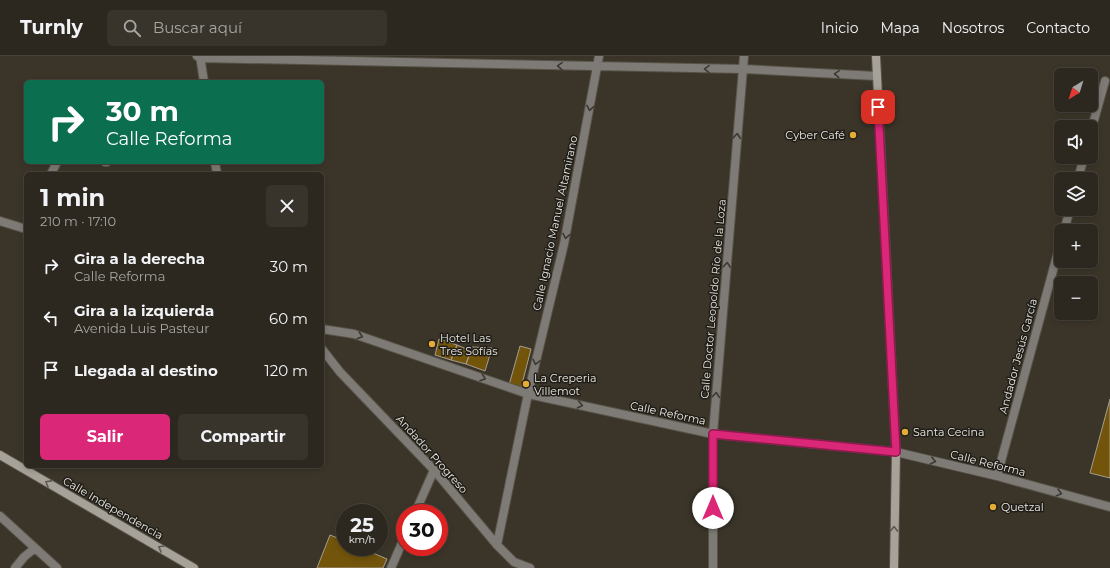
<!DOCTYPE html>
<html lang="es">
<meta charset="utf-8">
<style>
:root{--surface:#2c281f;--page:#38342c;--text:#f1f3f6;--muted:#a6a6a4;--line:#48443d;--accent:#db2777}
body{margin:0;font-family:Montserrat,sans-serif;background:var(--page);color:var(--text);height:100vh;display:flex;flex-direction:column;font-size:15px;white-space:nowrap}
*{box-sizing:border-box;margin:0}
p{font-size:13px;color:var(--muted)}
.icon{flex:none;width:22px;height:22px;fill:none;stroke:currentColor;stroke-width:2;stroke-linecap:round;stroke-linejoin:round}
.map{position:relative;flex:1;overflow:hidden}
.sheet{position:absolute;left:24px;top:116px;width:300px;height:296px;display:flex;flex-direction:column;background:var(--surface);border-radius:6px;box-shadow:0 2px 6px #0003,0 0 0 1px var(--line)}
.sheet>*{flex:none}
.top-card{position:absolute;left:24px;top:24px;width:300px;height:84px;border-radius:6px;box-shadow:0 2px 6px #0003,0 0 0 1px var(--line);background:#0b6e4f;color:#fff;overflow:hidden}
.needle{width:26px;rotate:218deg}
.tools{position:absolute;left:1054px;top:12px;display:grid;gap:8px}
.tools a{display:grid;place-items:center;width:44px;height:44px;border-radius:6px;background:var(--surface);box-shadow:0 2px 6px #0003,0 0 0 1px var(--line);font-size:20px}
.speed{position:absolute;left:336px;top:448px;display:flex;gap:8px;font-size:20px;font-weight:700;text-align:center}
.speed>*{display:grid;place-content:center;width:52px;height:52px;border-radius:50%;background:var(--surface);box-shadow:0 2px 6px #0003,0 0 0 1px var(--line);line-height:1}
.speed small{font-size:10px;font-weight:400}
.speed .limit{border:6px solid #d22;background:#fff;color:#111}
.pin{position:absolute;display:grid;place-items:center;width:34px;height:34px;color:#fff;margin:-17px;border-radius:8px;box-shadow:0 2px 6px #0006}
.me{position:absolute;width:44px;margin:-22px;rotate:0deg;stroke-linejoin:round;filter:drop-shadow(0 0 3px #0008)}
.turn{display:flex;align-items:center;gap:14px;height:84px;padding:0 16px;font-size:18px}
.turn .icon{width:52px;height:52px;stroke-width:2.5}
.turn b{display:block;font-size:28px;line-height:34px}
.round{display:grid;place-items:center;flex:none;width:42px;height:42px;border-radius:6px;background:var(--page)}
.overview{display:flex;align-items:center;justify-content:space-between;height:68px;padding:0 16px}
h1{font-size:24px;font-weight:700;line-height:30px}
.cta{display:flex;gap:8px;margin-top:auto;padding:8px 16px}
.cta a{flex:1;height:46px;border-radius:6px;background:var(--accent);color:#fff;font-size:16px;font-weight:700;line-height:46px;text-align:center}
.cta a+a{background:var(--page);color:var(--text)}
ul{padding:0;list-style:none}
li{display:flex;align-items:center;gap:12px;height:52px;padding:0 16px}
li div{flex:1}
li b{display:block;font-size:15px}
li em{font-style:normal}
header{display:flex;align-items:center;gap:24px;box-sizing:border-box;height:56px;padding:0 20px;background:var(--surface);border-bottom:1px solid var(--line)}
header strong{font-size:19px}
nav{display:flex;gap:22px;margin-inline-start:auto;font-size:14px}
.search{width:280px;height:36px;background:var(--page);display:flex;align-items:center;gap:10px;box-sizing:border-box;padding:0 14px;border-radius:6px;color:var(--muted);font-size:15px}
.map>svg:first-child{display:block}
.building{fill:#72540b;stroke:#a59e91}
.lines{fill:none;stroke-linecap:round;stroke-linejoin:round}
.lane-casing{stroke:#575247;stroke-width:10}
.street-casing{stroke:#575247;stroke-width:10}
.secondary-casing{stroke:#575247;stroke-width:10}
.lane{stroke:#7e7b76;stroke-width:8}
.street{stroke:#7e7b76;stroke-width:8}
.secondary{stroke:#a7a299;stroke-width:8}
.oneway{stroke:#3c3934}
.oneway2{stroke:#5c5952}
.route-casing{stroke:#8e194d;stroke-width:10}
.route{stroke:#db2777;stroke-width:7}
.poi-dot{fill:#e4ad35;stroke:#1f1d18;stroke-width:1.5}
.labels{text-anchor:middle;stroke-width:3;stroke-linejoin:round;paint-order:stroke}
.poi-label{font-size:11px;fill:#ede9e2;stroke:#1f1d18;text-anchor:start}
.street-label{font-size:11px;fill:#ede9e2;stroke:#1f1d18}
</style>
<header>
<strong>Turnly</strong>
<div class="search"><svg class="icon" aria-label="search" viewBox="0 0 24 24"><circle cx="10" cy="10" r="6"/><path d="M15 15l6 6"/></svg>Buscar aquí</div>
<nav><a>Inicio</a><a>Mapa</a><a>Nosotros</a><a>Contacto</a></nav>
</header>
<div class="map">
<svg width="1110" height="512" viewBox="0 0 1110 512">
<rect width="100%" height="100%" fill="#3b3529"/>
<path class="building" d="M439,283L457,289L451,304L435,299Z
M457,289L471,295L466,308L451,304Z
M520,290L531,293L521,332L509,329Z
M472,291L492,292L485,315L466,308Z
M1110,343V422L1090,417Z
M330,479L345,485V491H359L387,503L383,512H317Z"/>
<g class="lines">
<defs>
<path id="lane" d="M105,106H107
M51,118L57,106"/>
<path id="street" d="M197,0L200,2L743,13L876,20
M200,0L204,26
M1091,75L1105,25
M215,106L217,118
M1078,123L1084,101
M0,165L26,173
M1064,175L1070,153
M322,273L354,278L528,338L713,378L896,396L997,420L1110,451
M322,293L340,316L434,414L497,489L514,506L530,512
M997,420L1061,185
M415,457L434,414
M0,460L57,512
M497,489L528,338L564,188L599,0
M15,512L24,501L35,492
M391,512L405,480
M713,512V378L744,0"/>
<path id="secondary" d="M876,0L896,396L894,512
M0,399L194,512"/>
</defs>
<use href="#lane" class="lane-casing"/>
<use href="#street" class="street-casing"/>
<use href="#secondary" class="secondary-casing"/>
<use href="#lane" class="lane"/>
<use href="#street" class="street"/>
<use href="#secondary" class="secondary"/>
</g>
<defs><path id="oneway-chevron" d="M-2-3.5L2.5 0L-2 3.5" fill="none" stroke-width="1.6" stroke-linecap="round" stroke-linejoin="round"/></defs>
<g class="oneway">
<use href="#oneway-chevron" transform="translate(560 10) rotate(-179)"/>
<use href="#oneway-chevron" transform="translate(707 13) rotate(-179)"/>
<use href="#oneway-chevron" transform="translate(837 18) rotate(-177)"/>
<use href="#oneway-chevron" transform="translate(590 52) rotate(101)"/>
<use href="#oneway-chevron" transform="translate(737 80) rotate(-85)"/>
<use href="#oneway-chevron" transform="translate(566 180) rotate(101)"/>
<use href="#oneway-chevron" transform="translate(727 209) rotate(-85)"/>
<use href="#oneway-chevron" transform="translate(360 280) rotate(18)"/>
<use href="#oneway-chevron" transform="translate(536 306) rotate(103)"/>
<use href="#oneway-chevron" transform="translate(483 322) rotate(19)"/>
<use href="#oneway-chevron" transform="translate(716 339) rotate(-85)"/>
<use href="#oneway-chevron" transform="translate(580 349) rotate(12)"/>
<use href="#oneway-chevron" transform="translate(933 405) rotate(13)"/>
<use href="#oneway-chevron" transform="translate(1059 437) rotate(15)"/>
</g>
<g class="oneway2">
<use href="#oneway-chevron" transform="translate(48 427) rotate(-151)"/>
<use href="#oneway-chevron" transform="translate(894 473) rotate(-89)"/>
<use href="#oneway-chevron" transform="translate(161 492) rotate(-150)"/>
</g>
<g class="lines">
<defs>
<path id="route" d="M713,452V378L896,396L878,51"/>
</defs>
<use href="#route" class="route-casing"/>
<use href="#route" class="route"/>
</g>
<g class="poi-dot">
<circle cx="853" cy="79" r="4"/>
<circle cx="432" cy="288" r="4"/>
<circle cx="526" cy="328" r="4"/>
<circle cx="905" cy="376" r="4"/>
<circle cx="993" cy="451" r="4"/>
</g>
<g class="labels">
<g class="poi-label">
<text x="845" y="83" text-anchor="end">Cyber Café</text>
<text x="440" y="286">Hotel Las<tspan x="440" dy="13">Tres Sofías</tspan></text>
<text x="534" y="326">La Creperia<tspan x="534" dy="13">Villemot</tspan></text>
<text x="913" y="380">Santa Cecina</text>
<text x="1001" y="455">Quetzal</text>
</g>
<g class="street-label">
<text transform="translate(555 167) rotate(-78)" y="4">Calle Ignacio Manuel Altamirano</text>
<text transform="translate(713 243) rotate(-85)" y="4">Calle Doctor Leopoldo Río de la Loza</text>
<text transform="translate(1018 300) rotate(-75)" y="4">Andador Jesús García</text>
<text transform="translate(668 357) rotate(12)" y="4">Calle Reforma</text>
<text transform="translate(432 398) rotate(48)" y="4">Andador Progreso</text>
<text transform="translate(988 407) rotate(14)" y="4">Calle Reforma</text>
<text transform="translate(113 452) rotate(30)" y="4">Calle Independencia</text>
</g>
</g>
</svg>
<div class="tools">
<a><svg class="needle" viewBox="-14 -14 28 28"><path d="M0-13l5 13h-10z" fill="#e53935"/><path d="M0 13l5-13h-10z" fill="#a6a6a4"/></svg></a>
<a><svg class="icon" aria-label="sound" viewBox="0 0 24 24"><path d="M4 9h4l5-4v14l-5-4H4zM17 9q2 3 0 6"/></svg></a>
<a><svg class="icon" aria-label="layers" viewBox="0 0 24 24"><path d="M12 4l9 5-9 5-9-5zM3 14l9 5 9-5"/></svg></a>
<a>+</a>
<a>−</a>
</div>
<div class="speed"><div>25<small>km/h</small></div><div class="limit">30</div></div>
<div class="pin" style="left:878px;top:51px;background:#d93025"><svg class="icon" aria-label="arrive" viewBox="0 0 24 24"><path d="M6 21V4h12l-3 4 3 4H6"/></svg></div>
<svg class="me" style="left:713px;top:452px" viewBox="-20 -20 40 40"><circle r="19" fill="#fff"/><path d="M0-13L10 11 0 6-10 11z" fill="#db2777"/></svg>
<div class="top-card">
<div class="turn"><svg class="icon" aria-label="right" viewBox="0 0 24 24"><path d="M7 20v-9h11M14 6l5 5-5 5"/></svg><div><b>30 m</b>Calle Reforma</div></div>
</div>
<section class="sheet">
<div class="overview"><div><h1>1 min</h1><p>210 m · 17:10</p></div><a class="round"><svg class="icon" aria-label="close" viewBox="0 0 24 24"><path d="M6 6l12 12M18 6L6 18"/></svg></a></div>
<ul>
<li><svg class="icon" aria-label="right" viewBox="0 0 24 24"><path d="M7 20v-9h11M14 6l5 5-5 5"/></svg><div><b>Gira a la derecha</b><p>Calle Reforma</p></div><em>30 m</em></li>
<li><svg class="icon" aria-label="left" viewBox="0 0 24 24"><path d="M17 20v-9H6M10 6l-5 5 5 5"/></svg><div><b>Gira a la izquierda</b><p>Avenida Luis Pasteur</p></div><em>60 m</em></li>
<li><svg class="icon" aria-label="arrive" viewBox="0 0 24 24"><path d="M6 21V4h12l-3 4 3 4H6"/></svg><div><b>Llegada al destino</b></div><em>120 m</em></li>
</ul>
<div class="cta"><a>Salir</a><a>Compartir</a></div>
</section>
</div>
